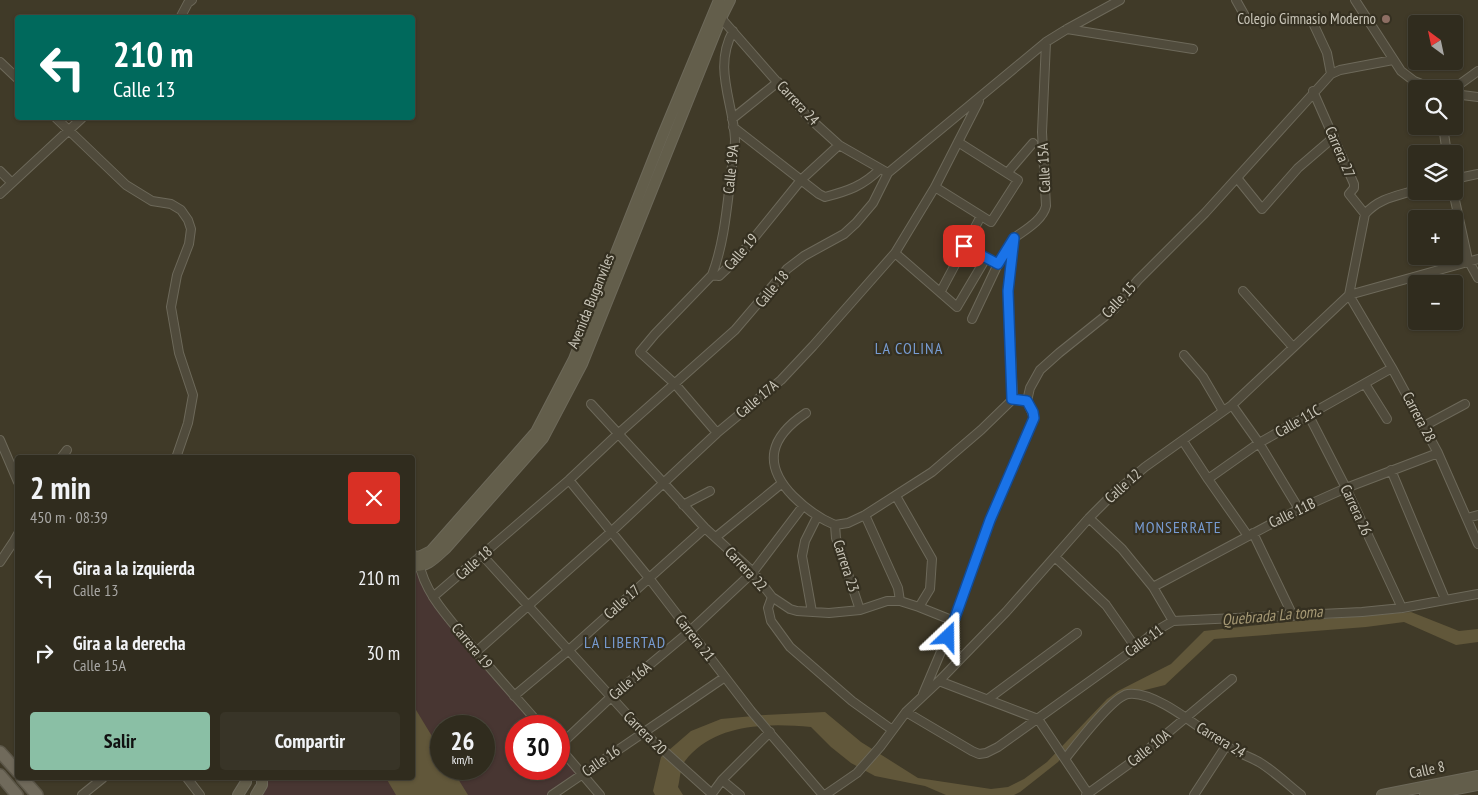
<!DOCTYPE html>
<html lang="es">
<meta charset="utf-8">
<style>
:root{--surface:#302c1e;--page:#383427;--text:#f1f3f6;--muted:#a8a7a4;--line:#4b483c;--accent:#8abfa5}
body{margin:0;font-family:"PT Sans Narrow",sans-serif;background:var(--page);color:var(--text);height:100vh;display:flex;flex-direction:column;font-size:19px;white-space:nowrap}
*{box-sizing:border-box;margin:0}
p{font-size:16px;color:var(--muted)}
.icon{flex:none;width:28px;height:28px;fill:none;stroke:currentColor;stroke-width:2;stroke-linecap:round;stroke-linejoin:round}
.map{position:relative;flex:1;overflow:hidden}
.panel{position:absolute;left:15px;top:455px;width:400px;height:325px;display:flex;flex-direction:column;background:var(--surface);border-radius:5px;box-shadow:0 1px 4px #0004,0 0 0 1px var(--line)}
.panel>*{flex:none}
.guide{position:absolute;left:15px;top:15px;width:400px;height:105px;border-radius:5px;box-shadow:0 1px 4px #0004,0 0 0 1px var(--line);background:#00695c;color:#fff;overflow:hidden}
.needle{width:32px;rotate:327deg}
.tools{position:absolute;left:1408px;top:15px;display:grid;gap:10px}
.tools a{display:grid;place-items:center;width:55px;height:55px;border-radius:5px;background:var(--surface);box-shadow:0 1px 4px #0004,0 0 0 1px var(--line);font-size:25px}
.speed{position:absolute;left:430px;top:715px;display:flex;gap:10px;font-size:25px;font-weight:700;text-align:center}
.speed>*{display:grid;place-content:center;width:65px;height:65px;border-radius:50%;background:var(--surface);box-shadow:0 1px 4px #0004,0 0 0 1px var(--line);line-height:1}
.speed small{font-size:12px;font-weight:400}
.speed .limit{border:8px solid #d22;background:#fff;color:#111}
.pin{position:absolute;display:grid;place-items:center;width:42px;height:42px;color:#fff;margin:-21px;border-radius:10px;box-shadow:0 2px 8px #0006}
.me{position:absolute;width:55px;margin:-28px;rotate:23deg;stroke-linejoin:round;filter:drop-shadow(0 0 4px #0008)}
.turn{display:flex;align-items:center;gap:18px;height:105px;padding:0 15px;font-size:22px}
.turn .icon{width:65px;height:65px;stroke-width:2.5}
.turn b{display:block;font-size:35px;line-height:42px}
.round{display:grid;place-items:center;flex:none;width:52px;height:52px;border-radius:5px;background:var(--page)}
.head{display:flex;align-items:center;justify-content:space-between;height:85px;padding:0 15px}
h1{font-size:30px;font-weight:600;line-height:38px}
.cta{display:flex;gap:10px;margin-top:auto;padding:10px 15px}
.cta a{flex:1;height:58px;border-radius:5px;background:var(--accent);color:#111;font-size:20px;font-weight:600;line-height:58px;text-align:center}
.cta a+a{background:var(--page);color:var(--text)}
ul{padding:0;list-style:none}
li{display:flex;align-items:center;gap:15px;height:75px;padding:0 15px}
li div{flex:1}
li b{display:block;font-size:19px}
li em{font-style:normal}
.map>svg:first-child{display:block}
.green{fill:#483632;fill-rule:evenodd}
.water{fill:#61573a}
.lines{fill:none;stroke-linecap:round;stroke-linejoin:round}
.minor-casing{stroke:#6d695a;stroke-width:10}
.secondary-casing{stroke:#6d695a;stroke-width:12}
.primary-casing{stroke:#5c5749;stroke-width:14}
.minor{stroke:#504b3c;stroke-width:8}
.secondary{stroke:#635e4b;stroke-width:10}
.primary{stroke:#706a5b;stroke-width:11}
.route-casing{stroke:#114b97;stroke-width:12}
.route{stroke:#1a73e8;stroke-width:9}
.education-dot{fill:#8d6e63;stroke:#353021;stroke-width:2}
.labels{text-anchor:middle;stroke-width:4.5;stroke-linejoin:round;paint-order:stroke}
.poi-label{font-size:15px;fill:#cac6b9;stroke:#353021;text-anchor:end}
.street-label{font-size:15px;fill:#cac6b9;stroke:#353021}
.neighbourhood-label{font-size:16px;letter-spacing:1px;fill:#779bd1;stroke:#353021}
.water-label{font-size:16px;font-style:italic;fill:#a69975;stroke:#353021}
</style>
<div class="map">
<svg width="1478" height="795" viewBox="0 0 1478 795">
<rect width="100%" height="100%" fill="#403a28"/>
<path class="green" d="M413,566L420,567L433,597L541,726H516V769H559V747L583,774L552,795H256L262,778H412ZM441,726H484V769H441Z"/>
<path class="water" d="M1411,612L1459,631L1478,629V642L1456,645L1404,622L1366,627L1214,639L1165,685L1121,696L1069,748L1058,762L1020,792L1014,795H946L925,786L875,776L851,763L831,747L811,727C768,723 714,723 685,761C680,767 680,780 678,787L683,795H655L653,791L661,757L691,731L721,719L765,715L825,712L861,742L918,778L991,789L1008,787L1024,779L1047,762L1107,699L1118,691L1171,664L1204,631L1285,622Z
M413,705L441,751V769H452L468,795H396L386,778H412Z"/>
<g class="lines">
<defs>
<path id="minor" d="M1236,0L1245,16
M1355,0L1401,71L1414,81L1434,89
M180,18L188,3L192,0
M721,18L807,116L839,145L888,173
M1313,23L1327,53L1331,74
M1067,29L1193,49
M0,62L18,79
M1453,89L1478,71
M1313,91L1354,184V188L1349,194L1365,214
M1454,94L1478,97
M56,118L126,185L152,201L171,204L181,210L188,220L191,229L189,244L177,275L171,307L179,353L193,395L188,423L176,458
M732,119L778,82
M1443,126L1447,154
M733,127L819,194L825,197C848,191 863,186 880,169
M0,171L12,183
M1008,172L1033,143
M1237,178L1262,209L1298,168L1334,137
M1454,179L1478,174
M935,187L991,222L1018,180L958,142
M1453,191L1468,260L1478,278
M0,194L82,118
M964,246L998,264
M895,253L957,307L986,258
M712,275C724,244 727,207 731,174C732,163 735,151 735,139C733,101 713,68 733,31
M941,291L981,216
M1243,291L1293,347
M1349,295L1392,368L1438,453L1478,544
M1349,295L1365,214C1379,198 1397,196 1416,190
M972,319L998,264L1012,241
M1184,355L1203,377L1223,411
M1365,384L1387,419
M1013,399L1008,291L1014,238C1025,230 1043,220 1046,206L1042,132L1046,42
M1027,401L1030,388L1040,370L1059,353L1114,309L1138,280L1205,213L1331,74L1340,70L1393,60
M591,404L705,528L753,572L772,597L790,609L797,611L829,613L860,610L887,601H900L919,607L954,621
M1232,405L1259,443L1299,509
M806,413C770,437 762,464 793,496C806,509 818,518 835,525
M1308,414L1346,488L1402,608
M1424,426L1465,404
M717,433L675,384L640,352L655,334L712,275L719,276L737,259L801,180L839,145
M0,440L18,482
M1183,441L1208,479L1248,536
M61,458L67,450
M1391,470L1445,599
M1208,479L1259,443L1392,368
M569,480L649,578L751,711L823,795
M896,496L932,559L930,589L919,607
M683,505L710,491
M865,515L898,588L900,601
M1089,518L1122,549L1153,587L1173,621
M1467,518L1478,515
M835,525L848,523L865,515L932,472L981,430L1013,399L1027,401
M835,525L836,538L860,610
M1253,533L1293,616
M716,537L781,484
M482,555L643,732L712,794
M1055,557L1106,605L1136,648
M0,562L14,541L18,534
M419,562C424,592 447,616 466,639C490,669 516,697 541,726
M1153,587L1299,509L1346,488L1438,453
M433,597L569,480L619,433L735,330L787,269L804,256L844,234L856,223L873,203L888,173L1046,42L1067,29L1120,0
M772,597L768,608L771,621L790,647L852,701L891,729
M812,612L802,556L805,541L817,517
M476,652L611,532L717,433L781,380L813,346L895,253L935,187L979,101
M939,681L1038,719L1089,795
M923,694L954,621L990,520L1030,427L1034,417L1027,401
M514,696L569,650L705,528
M988,699L1077,633
M906,712L972,751L979,754L986,753L998,747L1136,648L1154,632L1173,621L1362,612L1402,608L1478,594
M559,746L611,697L690,631L753,572L803,506
M559,747L600,795
M1065,759C1076,745 1112,697 1128,694C1156,690 1202,731 1225,745C1235,752 1248,756 1259,762C1274,771 1287,784 1301,795
M187,778L200,795
M722,780L740,795
M82,795L103,778
M552,795L725,677
M711,795L722,780L770,732
M825,795L857,773L880,747L906,712L939,681L1006,612L1089,518L1112,495L1145,467L1232,405L1349,295L1478,259
M1086,795L1140,756L1232,679
M1194,795L1226,746"/>
<path id="secondary" d="M412,556L419,557L431,551L536,432L574,359L662,137L719,0
M412,566C427,568 436,557 446,548L543,438L582,364L721,18L730,0
M238,795L246,782V778
M256,795L262,785V778
M1382,795L1478,776
M1425,795L1478,785"/>
<path id="primary" d="M0,752L18,772
M0,775L17,795
M22,778L37,795"/>
</defs>
<use href="#minor" class="minor-casing"/>
<use href="#secondary" class="secondary-casing"/>
<use href="#primary" class="primary-casing"/>
<use href="#minor" class="minor"/>
<use href="#secondary" class="secondary"/>
<use href="#primary" class="primary"/>
</g>
<g class="lines">
<defs>
<path id="route" d="M948,637L990,520L1034,418L1033,412L1027,401L1012,399L1008,291L1014,238L998,264L964,246"/>
</defs>
<use href="#route" class="route-casing"/>
<use href="#route" class="route"/>
</g>
<circle class="education-dot" cx="1386" cy="19" r="5"/>
<g class="labels">
<g class="poi-label">
<text x="1376" y="24">Colegio Gimnasio Moderno</text>
</g>
<g class="street-label">
<text transform="translate(798 103) rotate(47)" y="5">Carrera 24</text>
<text transform="translate(1340 152) rotate(67)" y="5">Carrera 27</text>
<text transform="translate(1044 168) rotate(-93)" y="5">Calle 15A</text>
<text transform="translate(731 169) rotate(-84)" y="5">Calle 19A</text>
<text transform="translate(741 252) rotate(-49)" y="5">Calle 19</text>
<text transform="translate(772 289) rotate(-50)" y="5">Calle 18</text>
<text transform="translate(1119 300) rotate(-47)" y="5">Calle 15</text>
<text transform="translate(591 301) rotate(-68)" y="5">Avenida Buganviles</text>
<text transform="translate(757 399) rotate(-40)" y="5">Calle 17A</text>
<text transform="translate(1419 417) rotate(62)" y="5">Carrera 28</text>
<text transform="translate(1298 421) rotate(-30)" y="5">Calle 11C</text>
<text transform="translate(1123 486) rotate(-42)" y="5">Calle 12</text>
<text transform="translate(1356 510) rotate(65)" y="5">Carrera 26</text>
<text transform="translate(1292 513) rotate(-26)" y="5">Calle 11B</text>
<text transform="translate(474 563) rotate(-41)" y="5">Calle 18</text>
<text transform="translate(846 566) rotate(72)" y="5">Carrera 23</text>
<text transform="translate(746 569) rotate(47)" y="5">Carrera 22</text>
<text transform="translate(622 602) rotate(-42)" y="5">Calle 17</text>
<text transform="translate(695 638) rotate(52)" y="5">Carrera 21</text>
<text transform="translate(1144 641) rotate(-36)" y="5">Calle 11</text>
<text transform="translate(472 646) rotate(50)" y="5">Carrera 19</text>
<text transform="translate(630 681) rotate(-40)" y="5">Calle 16A</text>
<text transform="translate(645 733) rotate(45)" y="5">Carrera 20</text>
<text transform="translate(1221 740) rotate(31)" y="5">Carrera 24</text>
<text transform="translate(1149 748) rotate(-38)" y="5">Calle 10A</text>
<text transform="translate(601 761) rotate(-35)" y="5">Calle 16</text>
<text transform="translate(1427 770) rotate(-12)" y="5">Calle 8</text>
</g>
<g class="neighbourhood-label">
<text x="909" y="354">LA COLINA</text>
<text x="1178" y="533">MONSERRATE</text>
<text x="625" y="648">LA LIBERTAD</text>
</g>
<g class="water-label">
<text transform="translate(1272 615) rotate(-5)" y="6">Quebrada La toma</text>
</g>
</g>
</svg>
<div class="tools">
<a><svg class="needle" viewBox="-14 -14 28 28"><path d="M0-13l5 13h-10z" fill="#e53935"/><path d="M0 13l5-13h-10z" fill="#a8a7a4"/></svg></a>
<a><svg class="icon" aria-label="search" viewBox="0 0 24 24"><circle cx="10" cy="10" r="6"/><path d="M15 15l6 6"/></svg></a>
<a><svg class="icon" aria-label="layers" viewBox="0 0 24 24"><path d="M12 4l9 5-9 5-9-5zM3 14l9 5 9-5"/></svg></a>
<a>+</a>
<a>−</a>
</div>
<div class="speed"><div>26<small>km/h</small></div><div class="limit">30</div></div>
<div class="pin" style="left:964px;top:246px;background:#d93025"><svg class="icon" aria-label="arrive" viewBox="0 0 24 24"><path d="M6 21V4h12l-3 4 3 4H6"/></svg></div>
<svg class="me" style="left:948px;top:637px" viewBox="-20 -20 40 40"><path d="M0-17L14 15 0 8-14 15z" fill="#1a73e8" stroke="#fff" stroke-width="4"/></svg>
<div class="guide">
<div class="turn"><svg class="icon" aria-label="left" viewBox="0 0 24 24"><path d="M17 20v-9H6M10 6l-5 5 5 5"/></svg><div><b>210 m</b>Calle 13</div></div>
</div>
<section class="panel">
<div class="head"><div><h1>2 min</h1><p>450 m · 08:39</p></div><a class="round" style="background:#d93025;color:#fff"><svg class="icon" aria-label="close" viewBox="0 0 24 24"><path d="M6 6l12 12M18 6L6 18"/></svg></a></div>
<ul>
<li><svg class="icon" aria-label="left" viewBox="0 0 24 24"><path d="M17 20v-9H6M10 6l-5 5 5 5"/></svg><div><b>Gira a la izquierda</b><p>Calle 13</p></div><em>210 m</em></li>
<li><svg class="icon" aria-label="right" viewBox="0 0 24 24"><path d="M7 20v-9h11M14 6l5 5-5 5"/></svg><div><b>Gira a la derecha</b><p>Calle 15A</p></div><em>30 m</em></li>
</ul>
<div class="cta"><a>Salir</a><a>Compartir</a></div>
</section>
</div>
